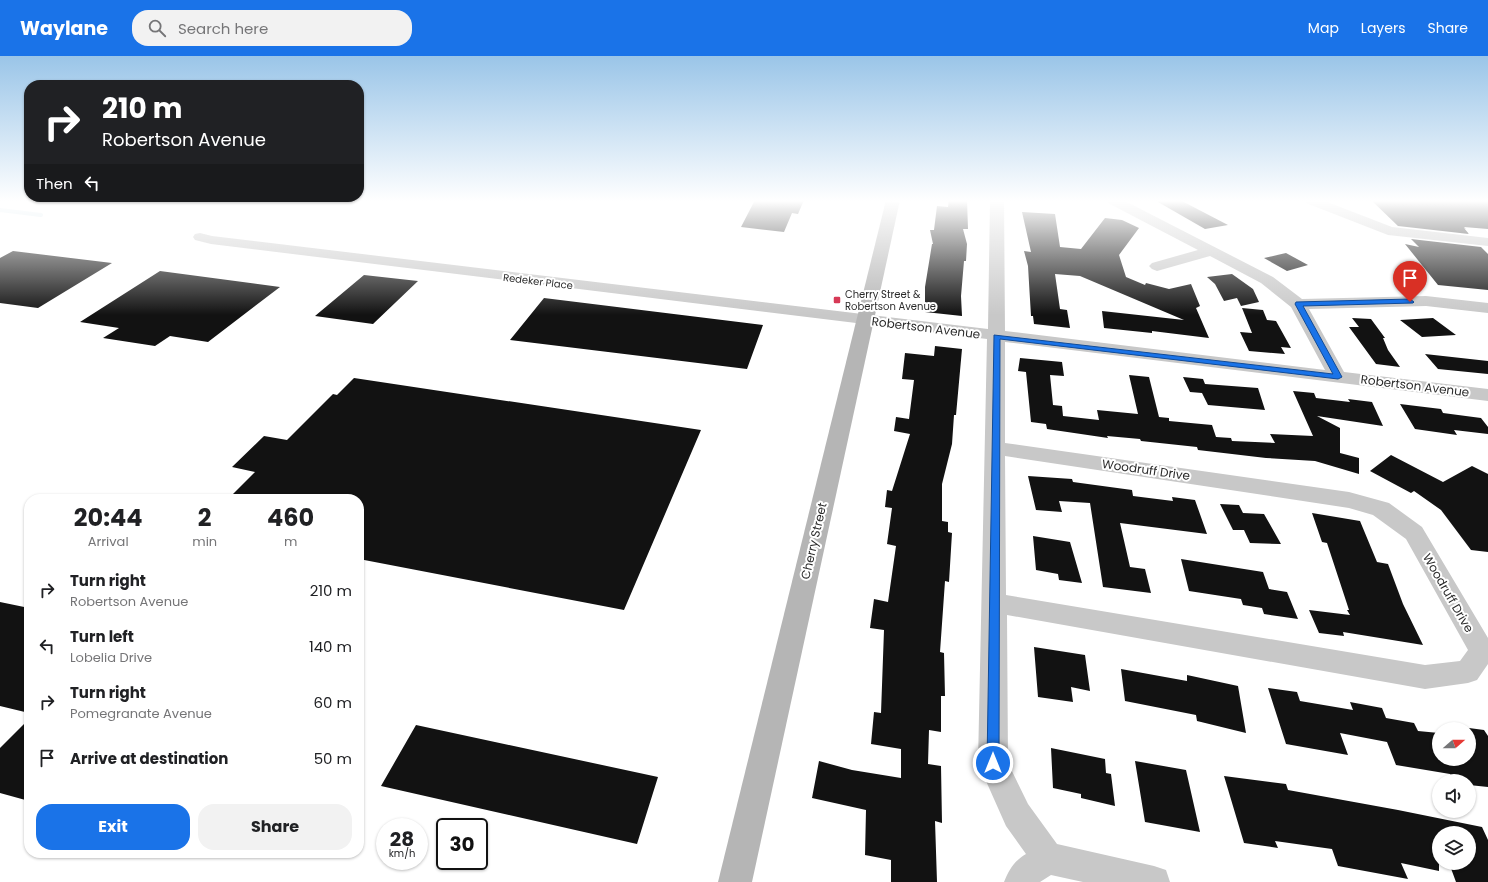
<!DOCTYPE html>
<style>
:root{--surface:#fff;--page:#f2f2f2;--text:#202124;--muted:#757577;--accent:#1a73e8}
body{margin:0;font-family:Poppins,sans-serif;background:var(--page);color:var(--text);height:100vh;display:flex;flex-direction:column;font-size:15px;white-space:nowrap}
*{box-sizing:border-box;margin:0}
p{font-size:13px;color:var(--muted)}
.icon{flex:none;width:22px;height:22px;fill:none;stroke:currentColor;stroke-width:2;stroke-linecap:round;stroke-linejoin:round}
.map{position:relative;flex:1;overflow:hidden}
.side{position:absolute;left:24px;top:438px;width:340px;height:364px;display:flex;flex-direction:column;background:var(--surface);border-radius:16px;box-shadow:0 1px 3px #0004}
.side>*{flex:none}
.guide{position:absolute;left:24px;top:24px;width:340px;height:122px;border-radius:16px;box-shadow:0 1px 3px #0004;background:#202124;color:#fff;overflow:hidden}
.needle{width:26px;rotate:70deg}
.buttons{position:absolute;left:1432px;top:666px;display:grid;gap:8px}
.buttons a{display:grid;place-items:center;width:44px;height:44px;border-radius:50%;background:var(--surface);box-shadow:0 1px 3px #0004;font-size:20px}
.speed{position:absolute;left:376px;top:762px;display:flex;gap:8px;font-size:20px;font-weight:700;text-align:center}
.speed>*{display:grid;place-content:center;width:52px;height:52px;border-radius:50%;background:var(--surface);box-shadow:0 1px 3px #0004;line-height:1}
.speed small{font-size:10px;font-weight:400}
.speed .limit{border:2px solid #111;border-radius:6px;background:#fff;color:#111}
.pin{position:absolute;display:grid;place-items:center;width:34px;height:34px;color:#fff;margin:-41px -17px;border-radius:50% 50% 50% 0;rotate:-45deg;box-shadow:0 0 4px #0007}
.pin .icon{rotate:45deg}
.me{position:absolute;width:44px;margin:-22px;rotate:0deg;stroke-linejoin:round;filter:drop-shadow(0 0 3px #0008)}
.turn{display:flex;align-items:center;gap:14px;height:84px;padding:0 12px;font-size:18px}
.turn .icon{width:52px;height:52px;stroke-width:2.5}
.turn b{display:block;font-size:28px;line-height:34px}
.then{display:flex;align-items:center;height:38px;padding:0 12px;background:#0003;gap:8px;font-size:15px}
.eta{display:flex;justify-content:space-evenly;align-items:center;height:68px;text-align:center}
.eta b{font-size:24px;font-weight:700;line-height:28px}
.cta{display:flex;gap:8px;margin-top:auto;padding:8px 12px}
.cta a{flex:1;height:46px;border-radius:16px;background:var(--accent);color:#fff;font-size:16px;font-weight:700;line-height:46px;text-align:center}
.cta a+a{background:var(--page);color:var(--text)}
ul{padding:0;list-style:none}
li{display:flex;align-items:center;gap:12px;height:56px;padding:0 12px}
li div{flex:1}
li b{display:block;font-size:15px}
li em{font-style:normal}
header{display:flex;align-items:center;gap:24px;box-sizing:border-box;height:56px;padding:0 20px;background:var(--accent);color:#fff}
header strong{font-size:19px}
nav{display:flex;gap:22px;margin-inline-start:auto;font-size:14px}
.search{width:280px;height:36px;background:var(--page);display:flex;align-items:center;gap:10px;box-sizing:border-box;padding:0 14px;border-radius:16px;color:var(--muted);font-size:15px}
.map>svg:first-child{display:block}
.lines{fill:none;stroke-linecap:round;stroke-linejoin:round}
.stream{stroke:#c6dee7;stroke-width:4}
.building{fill:#121212}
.street{fill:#c8c8c8;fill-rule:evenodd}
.secondary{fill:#b5b5b5;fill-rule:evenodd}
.route{fill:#1a73e8;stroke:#114b97}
.poi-dot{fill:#d73956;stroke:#fff;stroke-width:1.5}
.labels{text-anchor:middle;stroke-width:4;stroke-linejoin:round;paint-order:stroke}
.far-street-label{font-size:10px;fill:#2b2b2b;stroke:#fff}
.far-poi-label{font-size:10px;fill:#2b2b2b;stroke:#fff;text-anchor:start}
.street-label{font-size:12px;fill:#2b2b2b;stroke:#fff}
</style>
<header>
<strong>Waylane</strong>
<div class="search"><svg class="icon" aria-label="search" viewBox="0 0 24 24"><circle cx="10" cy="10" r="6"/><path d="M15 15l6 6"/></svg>Search here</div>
<nav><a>Map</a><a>Layers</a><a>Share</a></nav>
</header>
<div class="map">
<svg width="1488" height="826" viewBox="0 0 1488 826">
<rect width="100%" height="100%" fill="#fff"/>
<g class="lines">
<path class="stream" d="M0,154L41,159"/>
</g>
<path class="building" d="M755,144H804L798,158L792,157L784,176L741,171Z
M949,144H967L968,173H963L967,188L966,205H964L961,240L962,260L925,256V231L932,188H933L930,174H934L937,150L948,151Z
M1159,144H1180L1228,169L1205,173L1158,146Z
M1371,144H1488V173L1464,171L1466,173L1464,172L1469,178L1398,170Z
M1022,156L1055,158L1060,191L1081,193L1105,162L1122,164L1139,172L1119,199L1126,221L1145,229L1146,227L1169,233L1191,228L1200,250L1196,252L1209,282L1152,275V277L1104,272L1102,255L1184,264L1080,220L1055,218L1060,253L1067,254L1070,272L1034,268L1033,260H1031L1028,210L1024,195L1031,196Z
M1411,183L1481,191L1488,198V234L1438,229L1405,188L1419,191Z
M13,195L112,207L38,252L0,247V202Z
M1286,197L1308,209L1287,215L1264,202Z
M160,215L280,231L208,286L170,280L155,290L103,282L119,272L80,266Z
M1232,218L1253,233L1259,246L1241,250L1237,242L1224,245L1215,228L1207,221Z
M364,219L418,225L373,268L315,260Z
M544,242L763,269L747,313L510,284Z
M1242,252L1263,254L1267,264L1276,265L1291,292L1281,291L1285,298L1249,295L1240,276L1252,277Z
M1352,262L1371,263L1385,282H1383L1388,294L1400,311L1376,308L1349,271H1359Z
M1433,262L1456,279L1422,281L1400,264Z
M935,290L962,293L956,359H954L952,388L942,428V465L948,466V476L952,477L949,526L945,525L940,596L944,597L945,640H941V676L929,674L928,708L941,710L942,767L935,765L937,826H891V804L865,799L866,754L812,742L819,705L852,714L901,722V693L871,688L874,656L881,657L884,574L870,572L874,543L888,546L896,490L887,488L892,452L885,451L887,434L892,435L910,378L894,375L896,361L909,363L914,324L902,323L905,297L934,300Z
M1425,298L1488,305V318L1438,313Z
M1020,302L1062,306L1064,320L1050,319L1053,349L1062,350L1063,360L1099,364L1097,354L1138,358L1129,319L1149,321L1159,361L1169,362V365L1212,369L1216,381L1231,382L1232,385L1275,387L1270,378L1313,380L1293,335L1314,337L1316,342L1350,346L1348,343L1372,346L1383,370L1317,360L1340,372V397L1359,402V418L1315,405L1266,402L1198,394L1197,391L1141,385L1140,383L1107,380L1108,382L1047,373L1046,368L1031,366L1026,316L1018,315Z
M1183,321L1203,323L1205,328L1258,332L1265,354L1208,349L1202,337L1190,336Z
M354,322L701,374L624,554L359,503V443H228L255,416L232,411L264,380L287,384L333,338L337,339Z
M1400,348L1441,353L1443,357L1481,362L1488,371V378L1454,374L1457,379L1415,373Z
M1391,399L1443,426L1472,410L1488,418V496L1471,494L1441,454L1414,435L1411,437L1370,415Z
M1028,420L1072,423L1073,426L1132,434L1133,440L1173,445L1172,441L1195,444L1207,478L1120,467L1130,511L1145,513L1151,537L1103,531L1090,447L1059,445L1062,456L1036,454Z
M1220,448L1239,449L1243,457L1264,458L1281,488L1250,487L1244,474H1233Z
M1312,457L1360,465L1377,506L1388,508L1403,548L1423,589L1343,576L1344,580L1319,577L1309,554L1350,559L1347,554H1349L1327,487L1322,486Z
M1033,480L1070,486L1082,527L1059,524L1058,518L1036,514Z
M1181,503L1263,516L1269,533L1287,536L1298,563L1264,558L1262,552L1243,549L1241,543L1189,535Z
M0,546L29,552V657L0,650Z
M1034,591L1085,599L1090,635L1071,631L1073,646L1038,641Z
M1121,613L1187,625V619L1238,630L1246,677L1197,665L1196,659L1125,645Z
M1268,632L1297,636L1300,645L1353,654L1350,646L1382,652L1386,662L1414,667L1418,675L1439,677V703H1469V672L1484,674L1488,680V731L1469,729V725H1453L1450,718L1396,709L1387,686L1340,677L1348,699L1286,688Z
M29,663V745L0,737V692Z
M416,669L658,721L637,788L381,730Z
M1051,692L1105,703L1106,717L1111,718L1115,750L1081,742V738L1053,732Z
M1135,705L1186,714L1200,776L1145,766Z
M1224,720L1286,728L1288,734L1398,754L1482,771L1488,784V826H1456L1449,807H1469V777H1439V815L1401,807L1408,823L1338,810L1332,793L1275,785L1278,792L1244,787Z"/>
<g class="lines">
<path class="street" d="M990,144H1004L1005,275L1325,314L1291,251L1261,227L1210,200L1157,215L1152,213L1149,210L1152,207L1198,194L1108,147L1107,144H1123L1273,221L1302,243L1426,240L1488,247V257L1426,250L1309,253L1344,316L1488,333V345L1005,286V387L1349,436L1389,447L1422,471L1488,582V608L1477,624L1468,627L1425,633L1007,559L1008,707L1028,748L1057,788L1154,810L1166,814L1170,826H1083L1051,819L1040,826H1004C1009,814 1014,805 1026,798L1006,770L978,707L987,283L211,188L195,184L193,181L195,178L200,177L212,180L988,273ZM1005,400L1349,452L1373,459L1406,483L1468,594L1460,605L1425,609L1006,539Z
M1304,144H1322L1392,171L1488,182V190L1388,179L1306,147Z"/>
<path class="secondary" d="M886,144H900L752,826H718Z"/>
</g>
<linearGradient id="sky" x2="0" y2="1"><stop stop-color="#9ac5e8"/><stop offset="0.56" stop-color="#fff"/><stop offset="1" stop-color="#fff" stop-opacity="0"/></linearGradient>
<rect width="1488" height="259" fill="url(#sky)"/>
<path class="route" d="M1410,243L1414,246L1413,247L1303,250L1342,321L1338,323L1000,283L999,707L998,711L993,713L989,711L987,707L994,279L1333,318L1295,248L1296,246Z"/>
<rect class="poi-dot" x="833" y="240" width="8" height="8" rx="2"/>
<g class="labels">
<g class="far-street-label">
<text transform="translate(538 225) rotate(7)" y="4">Redeker Place</text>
</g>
<g class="far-poi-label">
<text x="845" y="242">Cherry Street &amp;<tspan x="845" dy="12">Robertson Avenue</tspan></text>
</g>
<g class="street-label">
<text transform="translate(926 272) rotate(7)" y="4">Robertson Avenue</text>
<text transform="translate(1415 330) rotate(7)" y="4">Robertson Avenue</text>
<text transform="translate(1146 414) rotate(8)" y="4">Woodruff Drive</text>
<text transform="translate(814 485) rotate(-77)" y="4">Cherry Street</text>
<text transform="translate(1448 537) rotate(60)" y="4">Woodruff Drive</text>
</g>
</g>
</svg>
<div class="buttons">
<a><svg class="needle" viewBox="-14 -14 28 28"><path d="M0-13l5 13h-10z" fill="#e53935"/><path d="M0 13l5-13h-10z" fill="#757577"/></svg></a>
<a><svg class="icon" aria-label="sound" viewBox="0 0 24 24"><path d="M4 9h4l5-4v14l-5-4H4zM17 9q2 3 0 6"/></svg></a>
<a><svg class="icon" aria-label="layers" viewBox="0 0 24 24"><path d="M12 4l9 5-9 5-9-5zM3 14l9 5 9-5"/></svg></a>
</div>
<div class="speed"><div>28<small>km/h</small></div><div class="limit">30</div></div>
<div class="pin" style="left:1410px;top:246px;background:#d93025"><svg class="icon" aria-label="arrive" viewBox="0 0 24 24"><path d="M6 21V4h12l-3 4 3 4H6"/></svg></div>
<svg class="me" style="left:993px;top:707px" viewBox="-20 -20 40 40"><circle r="17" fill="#1a73e8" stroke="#fff" stroke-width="3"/><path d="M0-11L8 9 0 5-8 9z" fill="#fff"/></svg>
<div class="guide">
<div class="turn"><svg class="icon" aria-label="right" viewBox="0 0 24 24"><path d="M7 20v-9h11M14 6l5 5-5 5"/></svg><div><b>210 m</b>Robertson Avenue</div></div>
<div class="then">Then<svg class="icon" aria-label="left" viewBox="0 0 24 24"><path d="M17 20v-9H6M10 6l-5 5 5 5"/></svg></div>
</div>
<section class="side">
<div class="eta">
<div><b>20:44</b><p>Arrival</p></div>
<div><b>2</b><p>min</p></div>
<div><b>460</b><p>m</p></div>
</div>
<ul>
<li><svg class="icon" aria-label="right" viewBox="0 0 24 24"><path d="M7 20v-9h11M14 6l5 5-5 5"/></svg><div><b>Turn right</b><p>Robertson Avenue</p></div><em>210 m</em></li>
<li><svg class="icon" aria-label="left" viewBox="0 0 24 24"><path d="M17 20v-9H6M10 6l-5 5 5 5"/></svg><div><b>Turn left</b><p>Lobelia Drive</p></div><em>140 m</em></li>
<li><svg class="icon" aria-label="right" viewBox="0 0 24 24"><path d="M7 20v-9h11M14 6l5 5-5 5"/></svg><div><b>Turn right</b><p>Pomegranate Avenue</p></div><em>60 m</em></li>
<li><svg class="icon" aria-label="arrive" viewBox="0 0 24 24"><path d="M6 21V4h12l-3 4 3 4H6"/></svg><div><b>Arrive at destination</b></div><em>50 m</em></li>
</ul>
<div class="cta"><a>Exit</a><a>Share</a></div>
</section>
</div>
